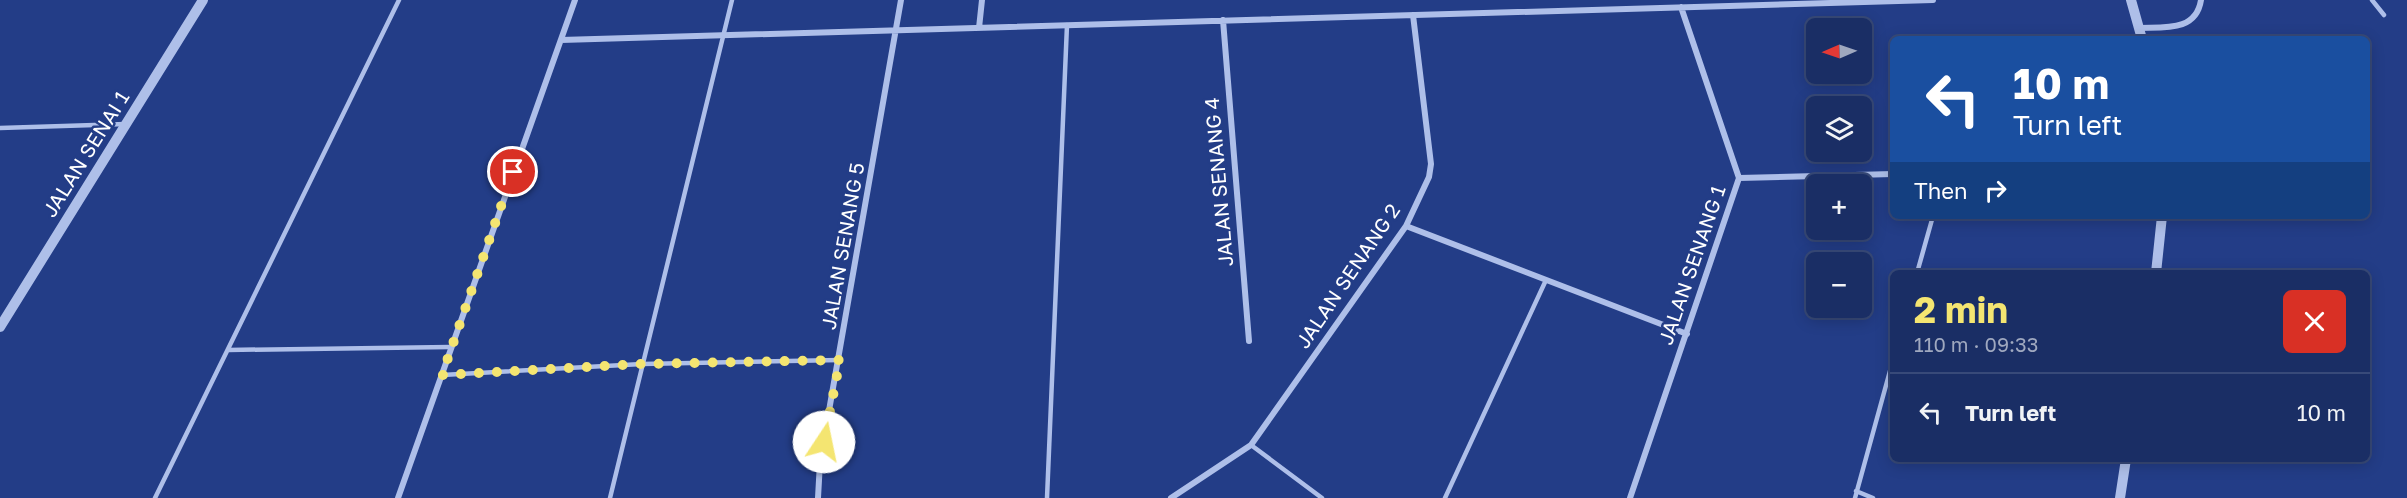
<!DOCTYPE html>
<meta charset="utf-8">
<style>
:root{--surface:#1a2e65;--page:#23366b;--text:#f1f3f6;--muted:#9fa8bf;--line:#384a79;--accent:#f4e571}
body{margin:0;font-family:"Golos Text",sans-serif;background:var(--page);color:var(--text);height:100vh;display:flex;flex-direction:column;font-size:22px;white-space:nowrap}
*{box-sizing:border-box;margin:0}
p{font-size:20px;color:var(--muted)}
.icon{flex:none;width:33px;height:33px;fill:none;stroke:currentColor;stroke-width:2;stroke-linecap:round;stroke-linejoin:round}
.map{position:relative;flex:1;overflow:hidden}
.side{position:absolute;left:1890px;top:270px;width:480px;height:192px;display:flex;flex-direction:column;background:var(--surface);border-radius:9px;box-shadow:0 3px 15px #0003,0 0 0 2px var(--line)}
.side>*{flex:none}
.top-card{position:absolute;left:1890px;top:36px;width:480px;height:183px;border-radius:9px;box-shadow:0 3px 15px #0003,0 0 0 2px var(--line);background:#1a4fa0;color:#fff;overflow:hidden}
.needle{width:39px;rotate:268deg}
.controls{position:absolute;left:1806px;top:18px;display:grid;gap:12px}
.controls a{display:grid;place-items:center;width:66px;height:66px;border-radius:9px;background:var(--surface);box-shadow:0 3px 15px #0003,0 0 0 2px var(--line);font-size:30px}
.pin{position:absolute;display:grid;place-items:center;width:51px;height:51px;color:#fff;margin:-26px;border:3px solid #fff;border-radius:50%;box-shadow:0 2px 6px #0007}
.me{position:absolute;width:66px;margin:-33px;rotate:11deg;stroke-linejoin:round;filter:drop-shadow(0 0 4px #0008)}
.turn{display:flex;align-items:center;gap:21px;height:126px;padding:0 24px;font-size:27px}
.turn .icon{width:78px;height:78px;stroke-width:2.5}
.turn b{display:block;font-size:42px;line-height:51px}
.then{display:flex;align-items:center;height:57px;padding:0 24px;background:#0003;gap:12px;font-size:22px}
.round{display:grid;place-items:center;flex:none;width:63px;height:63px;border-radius:9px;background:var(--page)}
.head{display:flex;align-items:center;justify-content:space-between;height:102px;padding:0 24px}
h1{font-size:36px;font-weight:700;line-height:45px;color:var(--accent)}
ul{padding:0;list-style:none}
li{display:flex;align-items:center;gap:18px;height:78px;padding:0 24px;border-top:2px solid var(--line)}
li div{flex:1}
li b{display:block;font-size:22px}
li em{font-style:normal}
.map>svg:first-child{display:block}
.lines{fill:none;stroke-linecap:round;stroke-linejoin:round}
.service{stroke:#aebfe9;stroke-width:4.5}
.minor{stroke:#aebfe9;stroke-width:6}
.tertiary{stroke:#aebfe9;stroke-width:10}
.route{stroke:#f4e571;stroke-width:10;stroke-dasharray:0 18}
.labels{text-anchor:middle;stroke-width:5;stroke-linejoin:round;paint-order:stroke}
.street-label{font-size:20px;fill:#fff;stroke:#233d87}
</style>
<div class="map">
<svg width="2407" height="498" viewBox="0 0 2407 498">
<rect width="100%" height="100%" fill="#233d87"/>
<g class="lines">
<path class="service" d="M2372,0L2384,15
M0,128L126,124
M1917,273L1933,216
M228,350L450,347
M442,375L642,364L840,360
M1251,445L1322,498
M1856,491L1873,498
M155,498L399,0
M610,498L732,0
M1047,498L1067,25
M1445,498L1546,280
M1855,498L1893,360"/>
<path class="minor" d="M1223,20L1249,341
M979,28L982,0
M2139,28C2164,27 2196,32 2201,0
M561,40L1933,0
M1739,178L1893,174
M1406,226L1687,334
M398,498L575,0
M818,498L820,462L901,0
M1171,498L1251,445L1406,226L1429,177L1431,164L1413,15
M1630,498L1739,178L1681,7"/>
<path class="tertiary" d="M2131,0L2142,39
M2156,273L2162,216
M0,327L203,0
M2120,498L2126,459"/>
</g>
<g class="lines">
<path class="route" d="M513,172L442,375L642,364L840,360L824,442"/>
</g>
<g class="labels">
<g class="street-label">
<text transform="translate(86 154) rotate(-58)" y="7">JALAN SENAI 1</text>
<text transform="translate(1219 182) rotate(-95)" y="7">JALAN SENANG 4</text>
<text transform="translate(843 246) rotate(-80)" y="7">JALAN SENANG 5</text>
<text transform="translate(1692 265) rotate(-71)" y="7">JALAN SENANG 1</text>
<text transform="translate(1348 276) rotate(-56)" y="7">JALAN SENANG 2</text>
</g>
</g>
</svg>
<div class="controls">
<a><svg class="needle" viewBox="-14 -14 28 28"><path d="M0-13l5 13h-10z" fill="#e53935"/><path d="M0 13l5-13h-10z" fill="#9fa8bf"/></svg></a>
<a><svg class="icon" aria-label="layers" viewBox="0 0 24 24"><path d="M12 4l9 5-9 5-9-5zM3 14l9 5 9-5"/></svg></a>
<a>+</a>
<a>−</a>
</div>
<div class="pin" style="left:513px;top:172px;background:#d93025"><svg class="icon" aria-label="arrive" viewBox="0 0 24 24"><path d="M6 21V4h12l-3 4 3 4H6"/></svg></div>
<svg class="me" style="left:824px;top:442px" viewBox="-20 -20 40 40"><circle r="19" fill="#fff"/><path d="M0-13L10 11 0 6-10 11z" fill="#f4e571"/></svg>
<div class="top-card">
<div class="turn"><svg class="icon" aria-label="left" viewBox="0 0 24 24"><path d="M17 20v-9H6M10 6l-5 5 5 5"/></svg><div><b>10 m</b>Turn left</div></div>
<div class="then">Then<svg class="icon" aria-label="right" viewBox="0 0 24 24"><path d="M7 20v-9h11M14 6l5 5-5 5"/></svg></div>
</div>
<section class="side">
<div class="head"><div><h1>2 min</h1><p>110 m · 09:33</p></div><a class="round" style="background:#d93025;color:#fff"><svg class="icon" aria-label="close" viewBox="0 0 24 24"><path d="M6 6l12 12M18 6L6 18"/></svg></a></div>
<ul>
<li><svg class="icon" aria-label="left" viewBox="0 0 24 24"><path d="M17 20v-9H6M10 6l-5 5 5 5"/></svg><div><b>Turn left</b></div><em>10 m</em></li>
</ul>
</section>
</div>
